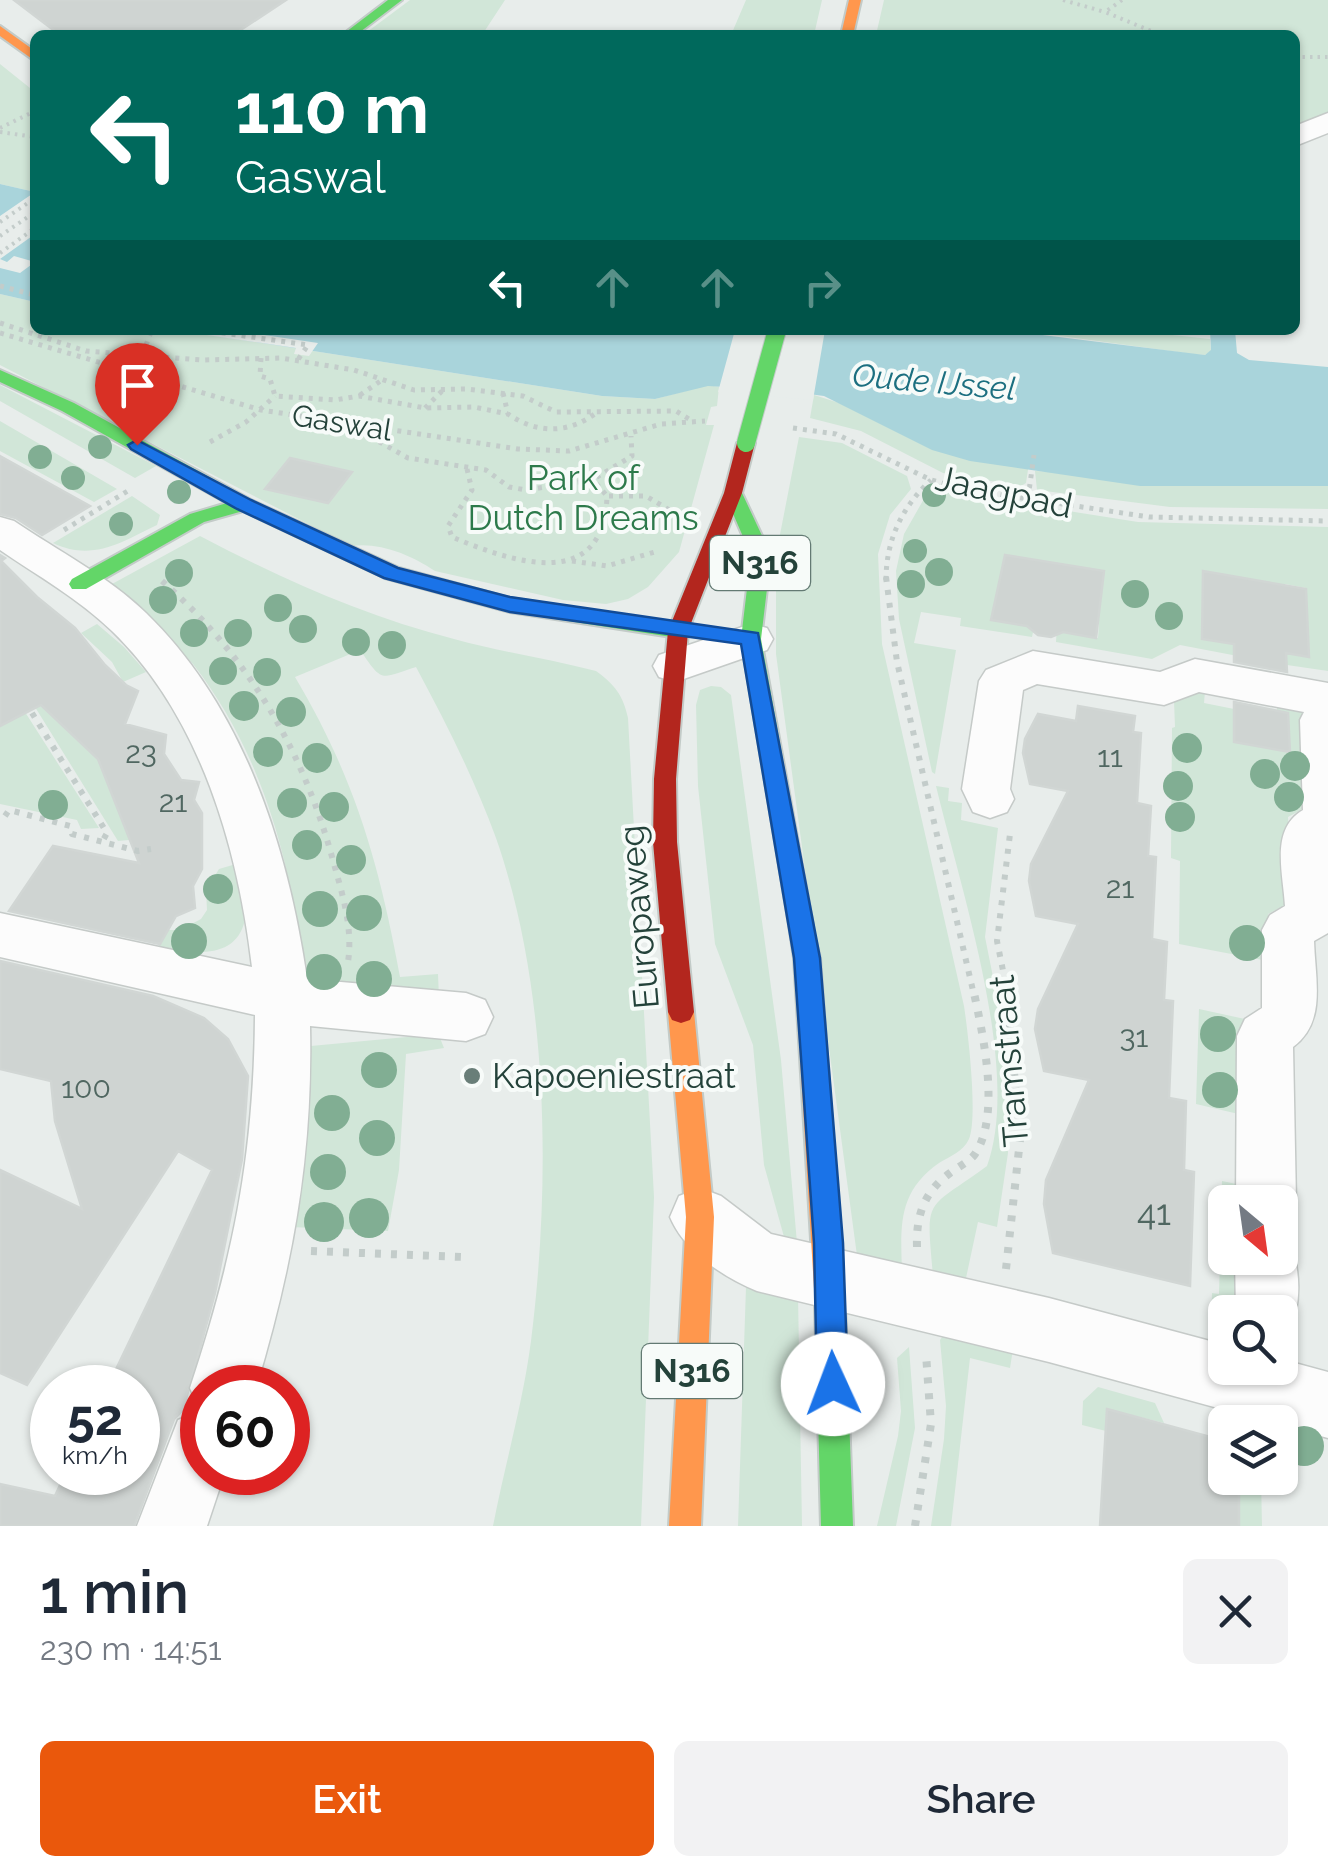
<!DOCTYPE html>
<meta charset="utf-8">
<style>
:root{--surface:#fff;--page:#f2f2f3;--text:#1f2937;--muted:#747a83;--accent:#ea580c}
body{margin:0;font-family:Raleway,sans-serif;background:var(--page);color:var(--text);height:100vh;display:flex;flex-direction:column;font-size:38px;white-space:nowrap}
*{box-sizing:border-box;margin:0}
p{font-size:32px;color:var(--muted)}
.icon{flex:none;width:55px;height:55px;fill:none;stroke:currentColor;stroke-width:2;stroke-linecap:round;stroke-linejoin:round}
.map{position:relative;height:1526px;overflow:hidden}
.details{display:flex;flex-direction:column;background:var(--surface);flex:1}
.details>*{flex:none}
.banner{position:absolute;left:30px;top:30px;width:1270px;height:305px;border-radius:15px;box-shadow:0 2px 8px #0004;background:#00695c;color:#fff;overflow:hidden}
.needle{width:65px;rotate:151deg}
.fabs{position:absolute;left:1208px;top:1185px;display:grid;gap:20px}
.fabs a{display:grid;place-items:center;width:90px;height:90px;border-radius:15px;background:var(--surface);box-shadow:0 2px 8px #0004;font-size:50px}
.speed{position:absolute;left:30px;top:1365px;display:flex;gap:20px;font-size:50px;font-weight:700;text-align:center}
.speed>*{display:grid;place-content:center;width:130px;height:130px;border-radius:50%;background:var(--surface);box-shadow:0 2px 8px #0004;line-height:1}
.speed small{font-size:25px;font-weight:400}
.speed .limit{border:15px solid #d22;background:#fff;color:#111}
.pin{position:absolute;display:grid;place-items:center;width:85px;height:85px;color:#fff;margin:-102px -42px;border-radius:50% 50% 50% 0;rotate:-45deg;box-shadow:0 0 10px #0007}
.pin .icon{rotate:45deg}
.me{position:absolute;width:110px;margin:-55px;rotate:358deg;stroke-linejoin:round;filter:drop-shadow(0 0 8px #0008)}
.turn{display:flex;align-items:center;gap:35px;height:210px;padding:0 40px;font-size:45px}
.turn .icon{width:130px;height:130px;stroke-width:2.5}
.turn b{display:block;font-size:70px;line-height:85px}
.lanes{display:flex;align-items:center;height:95px;padding:0 40px;background:#0003;justify-content:center;gap:50px;direction:ltr}
.lanes .off{opacity:.35}
.round{display:grid;place-items:center;flex:none;width:105px;height:105px;border-radius:15px;background:var(--page)}
.headline{display:flex;align-items:center;justify-content:space-between;height:170px;padding:0 40px}
h1{font-size:60px;font-weight:600;line-height:75px}
.primary-button{display:flex;gap:20px;margin-top:auto;padding:20px 40px}
.primary-button a{flex:1;height:115px;border-radius:15px;background:var(--accent);color:#fff;font-size:40px;font-weight:600;line-height:115px;text-align:center}
.primary-button a+a{background:var(--page);color:var(--text)}
.map>svg:first-child{display:block}
.green{fill:#d1e6d8}
.water{fill:#a9d4db}
.pier{fill:#e8edeb}
.building{fill:#cfd4d2;stroke:#d1d6d4;stroke-width:2.5}
.lines{fill:none;stroke-linecap:round;stroke-linejoin:round}
.street-casing{stroke:#c5cac8;stroke-width:3}
.fast-casing{stroke:#c3cbc8;stroke-width:4}
.slow-casing{stroke:#c3cbc8;stroke-width:4}
.jam-casing{stroke:#c3cbc8;stroke-width:4}
.path-far3{stroke:#c3ccca;stroke-width:4;stroke-dasharray:2.5 5;stroke-linecap:butt}
.path-far2{stroke:#c3ccca;stroke-width:5;stroke-dasharray:4 6;stroke-linecap:butt}
.path-far1{stroke:#c3ccca;stroke-width:6;stroke-dasharray:5 8;stroke-linecap:butt}
.path{stroke:#c3ccca;stroke-width:8;stroke-dasharray:6 10;stroke-linecap:butt}
.street{fill:#fcfcfc;fill-rule:evenodd}
.fast{fill:#63d668;fill-rule:evenodd}
.slow{fill:#ff974d;fill-rule:evenodd}
.jam{fill:#b3261e;fill-rule:evenodd}
.fast-bridge-casing{stroke:#c3ccc9;stroke-width:20;stroke-linecap:butt}
.fast-bridge{stroke:#63d668;stroke-width:18}
.tree{fill:#81ae93}
.route{fill:#1a73e8;stroke:#114b97;stroke-width:2.5}
.poi-dot{fill:#697e78;stroke:#f7fbf9;stroke-width:4}
.labels{text-anchor:middle;stroke-width:8;stroke-linejoin:round;paint-order:stroke}
.far-street-label{font-size:30px;fill:#24423a;stroke:#f7fbf9}
.number-label{font-size:30px;fill:#506761}
.far-water-label{font-size:32px;font-style:italic;fill:#1c6f80;stroke:#f7fbf9}
.shield{fill:#f7fbf9;stroke:#637a73;stroke-width:2.5}
.shield-label{font-size:32px;font-weight:bold;fill:#24423a}
.park-label{font-size:35px;fill:#2d7a4b;stroke:#f7fbf9}
.street-label{font-size:35px;fill:#24423a;stroke:#f7fbf9}
.poi-label{font-size:35px;fill:#24423a;stroke:#f7fbf9;text-anchor:start}
.near-number-label{font-size:35px;fill:#506761}
</style>
<div class="map">
<svg width="1328" height="1526" viewBox="0 0 1328 1526">
<rect width="100%" height="100%" fill="#e8edeb"/>
<path class="green" d="M410,0H505L482,35H363Z
M746,0H822L814,35H731Z
M884,0H1328V114L1295,128V35H876Z
M0,64L35,92V192L0,184Z
M0,294L35,302V330H178L602,396L655,399L708,385L719,387L717,406L711,407L706,425H714L679,552L648,587L628,599L606,604L563,600L435,571C411,555 380,542 351,546L0,365Z
M1017,330H1126L1210,339L1211,351L1205,355L1192,354Z
M0,385L156,466L135,478L0,401Z
M814,395L1029,463L1026,483L1021,486L943,473L861,431L810,418Z
M0,421L117,489L94,502L0,451Z
M799,437L842,443L907,476L911,489L890,515L878,554L882,644L964,1006C968,1032 978,1117 969,1139C963,1152 950,1156 939,1163C896,1193 901,1229 902,1275L858,1263L776,654V555Z
M1035,471L1328,484V509L1170,507L1037,490Z
M935,490L1138,522L1328,527V671L1266,662V644L1309,656V643L1301,641L1299,600L1307,601L1306,588L1285,584V590L1203,571V584L1211,586L1210,625H1202V638L1244,640L1243,657L1180,645L1152,659L1056,642L1057,625L1098,638L1099,624L1091,623L1095,583L1103,584L1104,571L1024,563V558L1005,555L1002,567L1010,569L1035,622L1032,637L960,626L961,618L921,612L914,643L956,650L935,774L932,772L899,619L896,571L904,534L925,497Z
M132,496L160,515L157,525C122,542 92,562 53,543Z
M200,536C282,579 364,616 454,639C501,652 549,659 596,671C615,685 623,695 628,718L654,1197L641,1526H493C505,1464 523,1403 531,1341C551,1182 549,990 496,838C474,778 446,723 416,667C379,679 383,683 360,650L295,677C355,778 379,863 400,977L438,974L439,998L308,975L303,970C291,860 262,753 193,664C176,643 119,601 112,584Z
M97,624L124,647L146,672L123,682L112,662L81,633Z
M711,686L721,687L731,695L781,1060L797,1243L786,1244L764,1165L753,1045L715,944L698,786L696,705L700,690Z
M1196,691H1205L1204,703L1234,709V742L1289,752V719L1277,716V705L1305,709L1312,804L1288,817L1291,902L1268,914V961L1179,944L1180,861L1171,858L1172,728L1175,727L1174,701Z
M62,695L150,838L118,841L35,707Z
M25,712L99,828L81,829L77,820L0,804V726Z
M936,786L949,788L948,801L962,803L961,820L998,828L985,937L1001,1017L1007,1096L1008,1153L997,1227L978,1222L963,1292L933,1276C926,1195 924,1212 987,1166C1022,1070 960,887 936,786Z
M236,864C239,880 247,903 245,919C237,962 188,953 158,947L167,930H180L201,919L207,910L206,890L219,869Z
M1199,1009L1254,1021L1247,1116L1196,1104Z
M428,1035L440,1038L444,1048L406,1054L399,1170L388,1231L290,1227L305,1052L311,1046Z
M1222,1181L1246,1186V1202H1225V1258H1246V1308L1223,1306L1225,1351L1210,1349L1212,1293L1219,1294Z
M746,1287L798,1295L802,1526H738Z
M945,1333L1013,1349L1010,1368L970,1358L951,1526H931L944,1439L946,1406L940,1340Z
M909,1347L915,1428L896,1526H877L898,1436L901,1411L897,1358Z
M1098,1387L1155,1403L1164,1423L1107,1409L1106,1431L1082,1425L1083,1401Z
M1239,1478H1261L1262,1526H1239Z"/>
<path class="water" d="M0,184L35,192V302L0,294Z
M178,330H1002L1205,355L1211,350L1210,330H1235L1237,353L1249,360L1328,367V486H1140L970,461L932,450L824,396L786,391L708,386L655,399L602,396Z"/>
<path class="pier" d="M35,192V234L0,259L7,262L14,256L35,262L20,273L0,268V216Z
M173,330H230L318,343L309,356L294,354L296,348Z
M735,330H825L813,400L718,392Z"/>
<path class="building" d="M14,0H286L233,35H60Z
M0,456L90,506L42,535L16,518L0,514Z
M290,458L352,472L328,503L265,489Z
M0,555L5,558L1,561L37,597L75,628L105,665L126,685L138,691L125,724L166,735L164,754L181,780L199,782L194,800L202,813V869L193,886L195,908L176,916L160,944L9,911L53,846L139,863L98,759L41,705L0,726Z
M1005,555L1104,571L1096,638L1063,632L1051,637L1038,635L1027,626L991,620Z
M1203,571L1306,589L1309,657L1286,653L1287,672L1234,662V644L1202,639Z
M1234,702L1288,713L1290,752L1234,742Z
M1078,706L1135,716L1133,732L1141,733L1137,803L1151,806L1148,856L1156,857L1152,939L1167,942L1164,1000L1173,1001L1169,1098L1186,1101L1184,1170L1194,1172L1190,1286L1053,1253L1044,1204L1046,1180L1089,1080L1044,1071L1035,1029L1038,1009L1078,924L1036,916L1029,881L1031,864L1068,791L1030,784L1023,753L1025,739L1038,714L1076,721Z
M0,961L153,996L204,1018L228,1039L248,1076L242,1159L215,1293L183,1410L174,1419L134,1526H0V1484L55,1496L66,1472H138V1388H107L212,1170L178,1151L27,1385L0,1373V1170L82,1209L55,1121L51,1081L0,1069Z
M1107,1409L1225,1441V1478H1239V1526H1100Z"/>
<g class="lines">
<defs>
<path id="street" d="M1328,113V133L1295,146V126Z
M0,517L14,521C58,551 108,576 146,613C244,708 288,848 307,979L466,993L485,1000L493,1017L485,1034L466,1041L310,1026C313,1155 293,1265 256,1388H202V1472H225L207,1526H137L178,1420L200,1411L190,1388C234,1256 254,1154 255,1015L0,957V913L252,967C238,849 201,717 112,631C79,599 38,576 0,550Z
M751,624L767,628L773,639L767,650L675,682L659,677L653,666L659,655Z
M1033,651L1160,672L1195,659L1328,683V933L1314,941C1315,979 1327,1022 1293,1047L1296,1202L1287,1222L1280,1225V1202H1236L1237,1036L1245,1019L1262,1008V930L1270,915L1285,906C1283,872 1270,829 1303,810L1300,720L1304,712L1199,692L1164,705L1037,684L1023,690L1010,789L1014,799L1007,812L990,818L973,812L962,789L979,681L986,670Z
M700,1188L721,1196L771,1234L1049,1298L1225,1345V1368H1280V1359L1328,1372V1438L1049,1362L757,1291C723,1277 684,1251 670,1217L679,1196Z
M1280,1234L1288,1237C1301,1268 1302,1303 1289,1334L1280,1338V1312H1236L1235,1258H1280Z"/>
<path id="fast" d="M388,0H402L356,35H342Z
M0,370L74,403L251,500L399,568L510,598L678,624L688,631L678,638L510,612L385,578L243,511L204,522L86,589H72L69,584L72,579L190,514L227,503L62,411L0,382Z
M733,487L742,493L771,555L761,639L813,925L810,932L801,935L792,932L789,925L741,639L751,555L724,493Z
M830,1290L841,1294L845,1305L853,1526H821L815,1305L819,1294Z"/>
<path id="slow" d="M849,0H861L853,35H841Z
M0,26L35,51V61L0,36Z
M801,915L810,918L820,958L845,1305L841,1316L830,1320L819,1316L815,1305L794,958L789,925L792,918Z
M681,1001L690,1004L694,1012L714,1217L701,1526H669L686,1217L668,1012L672,1004Z"/>
<path id="jam" d="M746,437L755,443L742,493L688,631L676,779L677,842L694,1012L690,1020L681,1023L672,1020L668,1012L653,842L654,779L668,631L724,493L737,443Z"/>
</defs>
<use href="#street" class="street-casing"/>
<use href="#fast" class="fast-casing"/>
<use href="#slow" class="slow-casing"/>
<use href="#jam" class="jam-casing"/>
<path class="path-far3" d="M1063,0L1105,12
M1122,0L1105,12L1161,35
M1295,57H1328
M0,128L35,111
M0,132L35,137
M0,222L35,198
M0,236L35,212
M0,253L35,228"/>
<path class="path-far2" d="M0,286L35,295
M0,323L86,351L202,360L281,358L354,370L414,390L467,389L523,396L556,412L676,411L689,419
M202,330L308,345L297,361
M151,332L146,345L154,355
M0,333L261,410L518,449L569,451L661,424L705,421
M261,358L260,376L270,379L275,396L335,400L359,396L425,408L474,407L508,414
M503,393L508,414C537,434 568,434 596,413
M360,395L382,380
M425,408L444,389
M353,427L408,458L486,470L509,487L526,490L592,480L632,456L631,436
M793,428L836,434L931,480L969,490L1149,517L1328,521
M210,442L246,422L275,396
M467,469L472,490L448,526L452,537C512,562 604,594 607,496L593,480
M609,496H646L676,514
M1028,498L1034,455
M64,530L131,489
M572,561L607,566L658,551
M886,580C886,540 902,507 931,480"/>
<path class="path-far1" d="M886,577L897,662L974,995
M162,581C250,658 304,752 334,864C343,896 353,929 348,962
M32,713L107,833L102,842
M5,816L9,810L70,826L72,834L138,851L151,849
M1008,995L997,941L1010,834"/>
<path class="path" d="M917,1247C916,1215 924,1192 950,1173C958,1167 969,1162 975,1154C1001,1115 983,1035 974,993
M311,1251L464,1257
M1006,1269L1020,1140L1007,993
M915,1526L931,1424L926,1354"/>
<use href="#street" class="street"/>
<use href="#fast" class="fast"/>
<use href="#slow" class="slow"/>
<use href="#jam" class="jam"/>
<defs>
<path id="fast-bridge" d="M746,443L777,330"/>
</defs>
<use href="#fast-bridge" class="fast-bridge-casing"/>
<use href="#fast-bridge" class="fast-bridge"/>
</g>
<g class="tree">
<circle cx="100" cy="447" r="12"/>
<circle cx="40" cy="457" r="12"/>
<circle cx="73" cy="478" r="12"/>
<circle cx="179" cy="492" r="12"/>
<circle cx="934" cy="495" r="12"/>
<circle cx="121" cy="524" r="12"/>
<circle cx="915" cy="551" r="12"/>
<circle cx="939" cy="572" r="14"/>
<circle cx="179" cy="573" r="14"/>
<circle cx="911" cy="584" r="14"/>
<circle cx="1135" cy="594" r="14"/>
<circle cx="163" cy="600" r="14"/>
<circle cx="278" cy="608" r="14"/>
<circle cx="1169" cy="616" r="14"/>
<circle cx="303" cy="629" r="14"/>
<circle cx="194" cy="633" r="14"/>
<circle cx="238" cy="633" r="14"/>
<circle cx="356" cy="642" r="14"/>
<circle cx="392" cy="645" r="14"/>
<circle cx="223" cy="671" r="14"/>
<circle cx="267" cy="672" r="14"/>
<circle cx="244" cy="706" r="15"/>
<circle cx="291" cy="712" r="15"/>
<circle cx="1187" cy="748" r="15"/>
<circle cx="268" cy="752" r="15"/>
<circle cx="317" cy="758" r="15"/>
<circle cx="1295" cy="766" r="15"/>
<circle cx="1265" cy="774" r="15"/>
<circle cx="1178" cy="786" r="15"/>
<circle cx="1289" cy="797" r="15"/>
<circle cx="292" cy="803" r="15"/>
<circle cx="53" cy="805" r="15"/>
<circle cx="334" cy="807" r="15"/>
<circle cx="1180" cy="817" r="15"/>
<circle cx="307" cy="845" r="15"/>
<circle cx="351" cy="860" r="15"/>
<circle cx="218" cy="889" r="15"/>
<circle cx="320" cy="909" r="18"/>
<circle cx="364" cy="913" r="18"/>
<circle cx="189" cy="941" r="18"/>
<circle cx="1247" cy="943" r="18"/>
<circle cx="324" cy="972" r="18"/>
<circle cx="374" cy="979" r="18"/>
<circle cx="1218" cy="1034" r="18"/>
<circle cx="379" cy="1070" r="18"/>
<circle cx="1220" cy="1090" r="18"/>
<circle cx="332" cy="1113" r="18"/>
<circle cx="377" cy="1138" r="18"/>
<circle cx="328" cy="1172" r="18"/>
<circle cx="369" cy="1218" r="20"/>
<circle cx="324" cy="1222" r="20"/>
<circle cx="1304" cy="1446" r="20"/>
</g>
<path class="route" d="M137,440L251,500L398,568L510,597L758,633L820,958L843,1243L848,1384L844,1396L833,1400L822,1396L817,1384L814,1243L794,958L741,644L510,612L384,578L237,509L131,449L128,445Z"/>
<circle class="poi-dot" cx="472" cy="1076" r="10"/>
<g class="labels">
<g class="far-street-label">
<text transform="translate(342 423) rotate(9)" y="10">Gaswal</text>
</g>
<g class="number-label">
<text x="141" y="763">23</text>
<text x="1110" y="767">11</text>
<text x="173" y="812">21</text>
<text x="1120" y="898">21</text>
<text x="1134" y="1047">31</text>
<text x="86" y="1098">100</text>
</g>
<g class="far-water-label">
<text transform="translate(934 382) rotate(5)" y="11">Oude IJssel</text>
</g>
<g class="shield">
<rect x="710" y="536" width="100" height="54" rx="8"/>
<rect x="642" y="1344" width="100" height="54" rx="8"/>
</g>
<g class="shield-label">
<text x="760" y="574">N316</text>
<text x="692" y="1382">N316</text>
</g>
<g class="park-label">
<text x="583" y="490">Park of<tspan x="583" dy="40">Dutch Dreams</tspan></text>
</g>
<g class="street-label">
<text transform="translate(1004 492) rotate(12)" y="12">Jaagpad</text>
<text transform="translate(639 917) rotate(-95)" y="12">Europaweg</text>
<text transform="translate(1009 1061) rotate(-95)" y="12">Tramstraat</text>
</g>
<g class="poi-label">
<text x="492" y="1088">Kapoeniestraat</text>
</g>
<g class="near-number-label">
<text x="1154" y="1225">41</text>
</g>
</g>
</svg>
<div class="fabs">
<a><svg class="needle" viewBox="-14 -14 28 28"><path d="M0-13l5 13h-10z" fill="#e53935"/><path d="M0 13l5-13h-10z" fill="#747a83"/></svg></a>
<a><svg class="icon" aria-label="search" viewBox="0 0 24 24"><circle cx="10" cy="10" r="6"/><path d="M15 15l6 6"/></svg></a>
<a><svg class="icon" aria-label="layers" viewBox="0 0 24 24"><path d="M12 4l9 5-9 5-9-5zM3 14l9 5 9-5"/></svg></a>
</div>
<div class="speed"><div>52<small>km/h</small></div><div class="limit">60</div></div>
<div class="pin" style="left:137px;top:445px;background:#d93025"><svg class="icon" aria-label="arrive" viewBox="0 0 24 24"><path d="M6 21V4h12l-3 4 3 4H6"/></svg></div>
<svg class="me" style="left:833px;top:1384px" viewBox="-20 -20 40 40"><circle r="19" fill="#fff"/><path d="M0-13L10 11 0 6-10 11z" fill="#1a73e8"/></svg>
<div class="banner">
<div class="turn"><svg class="icon" aria-label="left" viewBox="0 0 24 24"><path d="M17 20v-9H6M10 6l-5 5 5 5"/></svg><div><b>110 m</b>Gaswal</div></div>
<div class="lanes"><svg class="icon" aria-label="left" viewBox="0 0 24 24"><path d="M17 20v-9H6M10 6l-5 5 5 5"/></svg><svg class="icon off" aria-label="ahead" viewBox="0 0 24 24"><path d="M12 20V5M6 11l6-6 6 6"/></svg><svg class="icon off" aria-label="ahead" viewBox="0 0 24 24"><path d="M12 20V5M6 11l6-6 6 6"/></svg><svg class="icon off" aria-label="right" viewBox="0 0 24 24"><path d="M7 20v-9h11M14 6l5 5-5 5"/></svg></div>
</div>
</div>
<section class="details">
<div class="headline"><div><h1>1 min</h1><p>230 m · 14:51</p></div><a class="round"><svg class="icon" aria-label="close" viewBox="0 0 24 24"><path d="M6 6l12 12M18 6L6 18"/></svg></a></div>
<div class="primary-button"><a>Exit</a><a>Share</a></div>
</section>
